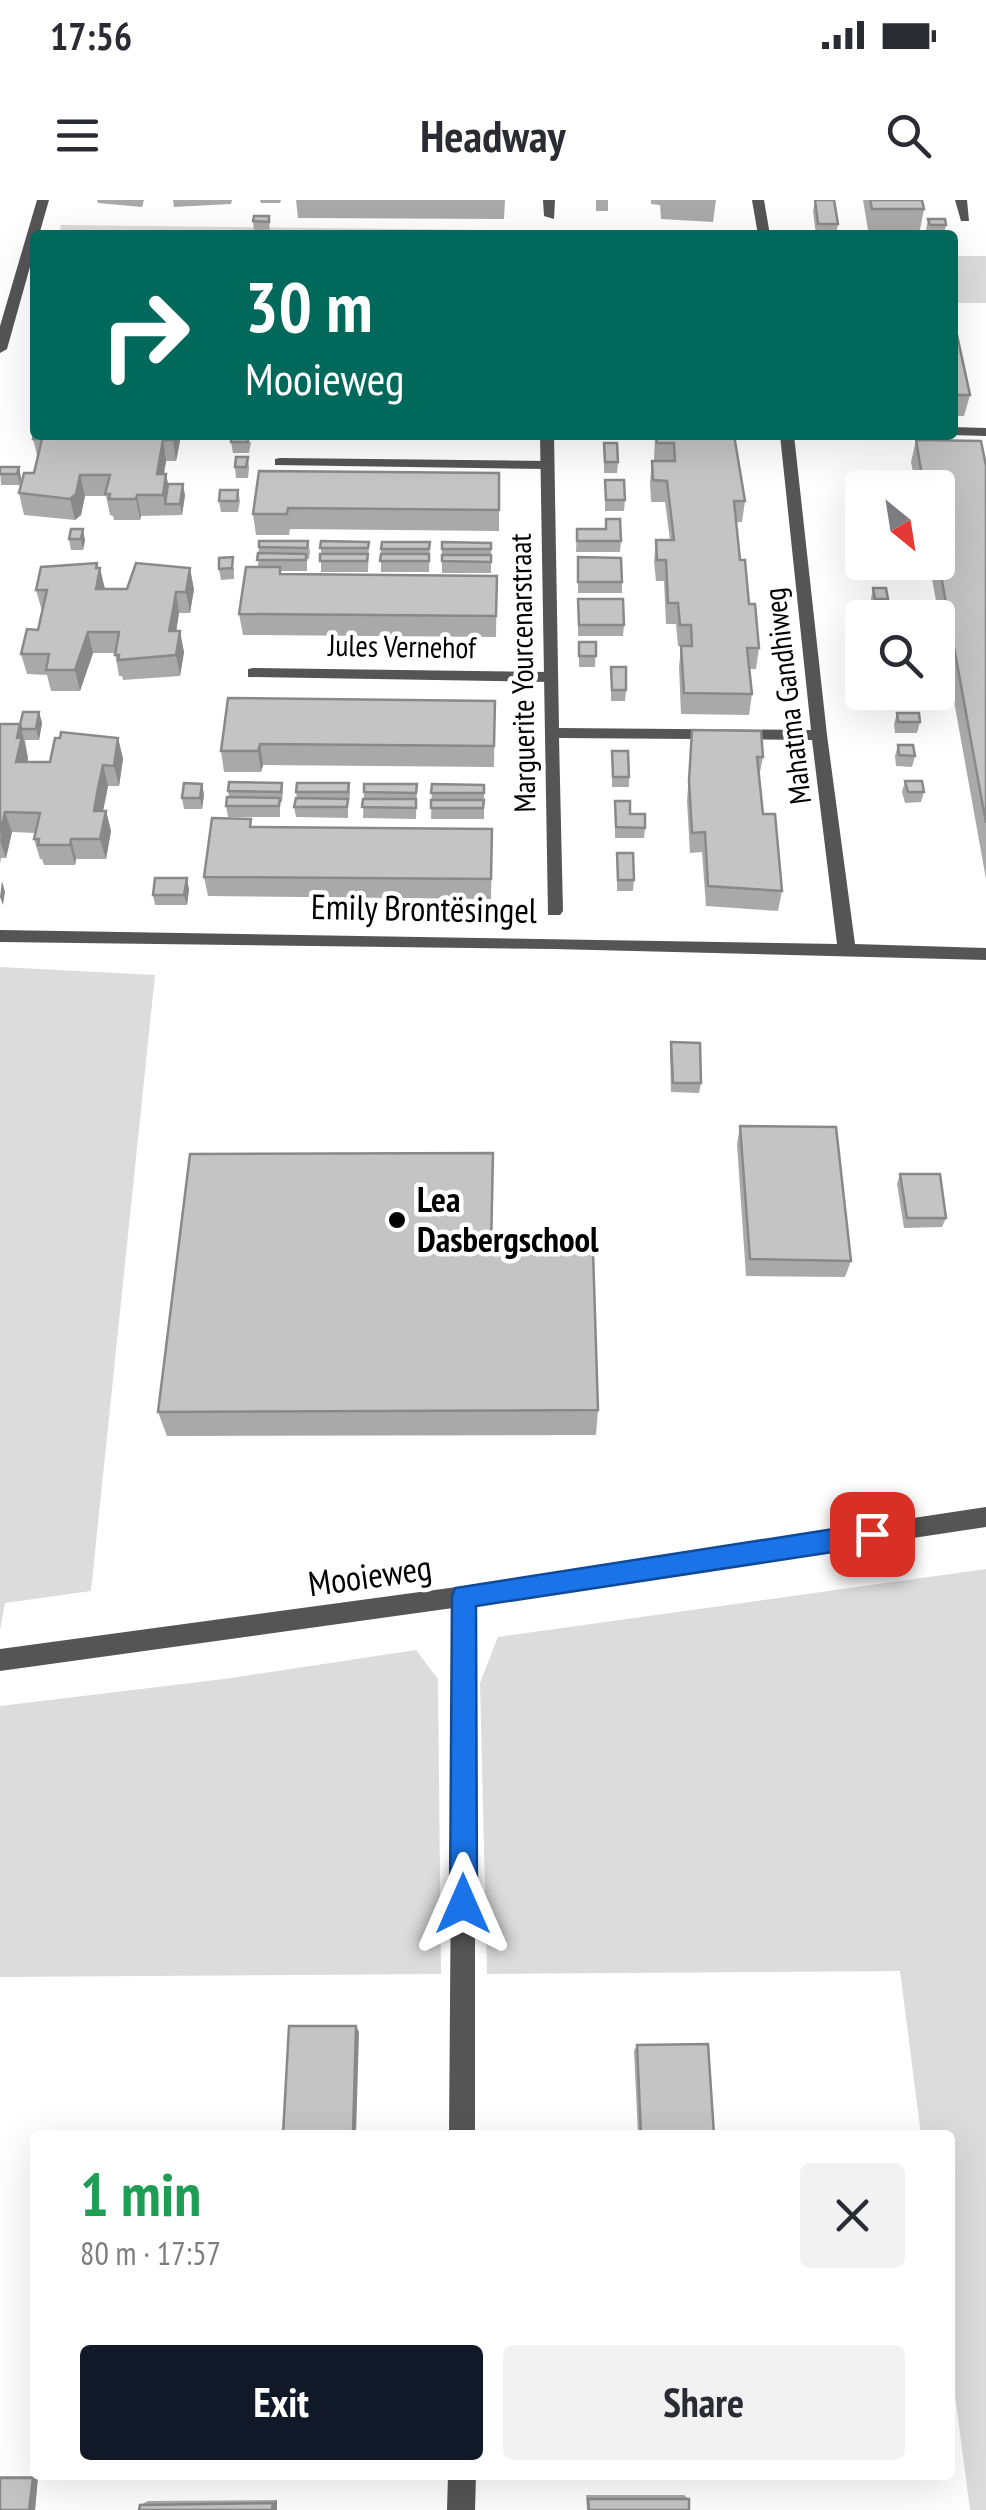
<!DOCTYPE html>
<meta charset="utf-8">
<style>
:root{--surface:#fff;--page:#f2f2f3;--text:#2b2b33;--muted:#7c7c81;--accent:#111827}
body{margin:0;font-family:"PT Sans Narrow",sans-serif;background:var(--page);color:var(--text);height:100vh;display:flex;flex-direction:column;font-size:38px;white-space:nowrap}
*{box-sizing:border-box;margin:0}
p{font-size:32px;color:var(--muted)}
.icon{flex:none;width:55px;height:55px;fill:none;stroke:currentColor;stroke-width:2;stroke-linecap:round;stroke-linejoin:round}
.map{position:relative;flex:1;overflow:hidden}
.panel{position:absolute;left:30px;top:1930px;width:925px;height:350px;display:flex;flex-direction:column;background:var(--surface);border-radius:10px;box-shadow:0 10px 40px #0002}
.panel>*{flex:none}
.banner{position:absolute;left:30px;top:30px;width:928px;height:210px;border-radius:10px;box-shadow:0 10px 40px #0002;background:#00695c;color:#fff;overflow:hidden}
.needle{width:65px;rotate:150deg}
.fabs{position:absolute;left:845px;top:270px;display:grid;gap:20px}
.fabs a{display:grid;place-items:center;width:110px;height:110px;border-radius:10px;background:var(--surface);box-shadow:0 10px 40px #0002;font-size:50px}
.pin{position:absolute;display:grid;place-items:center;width:85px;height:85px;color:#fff;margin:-42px;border-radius:20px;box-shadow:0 5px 15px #0006}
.me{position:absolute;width:110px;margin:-55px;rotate:0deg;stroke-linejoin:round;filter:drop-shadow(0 0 8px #0008)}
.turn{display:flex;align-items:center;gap:35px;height:210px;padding:0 50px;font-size:45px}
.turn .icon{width:130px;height:130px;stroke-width:2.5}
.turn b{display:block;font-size:70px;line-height:85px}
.round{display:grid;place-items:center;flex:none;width:105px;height:105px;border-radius:10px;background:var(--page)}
.overview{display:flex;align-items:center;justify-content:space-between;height:170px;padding:0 50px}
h1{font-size:60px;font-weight:700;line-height:75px;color:#1e9e55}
.cta{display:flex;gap:20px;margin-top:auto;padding:20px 50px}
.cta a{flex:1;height:115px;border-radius:10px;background:var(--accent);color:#fff;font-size:40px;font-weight:700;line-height:115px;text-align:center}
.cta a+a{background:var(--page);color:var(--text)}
.status{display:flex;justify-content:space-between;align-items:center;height:70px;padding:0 50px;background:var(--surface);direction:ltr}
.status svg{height:28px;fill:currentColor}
header{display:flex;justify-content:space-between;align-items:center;height:130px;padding:0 50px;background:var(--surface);font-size:45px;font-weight:700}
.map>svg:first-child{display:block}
.green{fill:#dcdcdc}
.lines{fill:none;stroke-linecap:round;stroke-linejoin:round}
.pedestrian{fill:#555;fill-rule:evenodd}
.minor{fill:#555;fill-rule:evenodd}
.wall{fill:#a9a9a9}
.shaded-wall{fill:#898989}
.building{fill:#c4c4c4;stroke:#898989;stroke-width:2.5}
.route{fill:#1a73e8;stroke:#114b97;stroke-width:2.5}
.poi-dot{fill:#000;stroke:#fff;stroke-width:4}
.labels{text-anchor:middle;stroke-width:9;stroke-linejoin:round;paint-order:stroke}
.far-street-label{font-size:30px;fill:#000;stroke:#fff}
.street-label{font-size:35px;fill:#000;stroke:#fff}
.poi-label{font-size:35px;font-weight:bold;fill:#000;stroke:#fff;text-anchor:start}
</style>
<div class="status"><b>17:56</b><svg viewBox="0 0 49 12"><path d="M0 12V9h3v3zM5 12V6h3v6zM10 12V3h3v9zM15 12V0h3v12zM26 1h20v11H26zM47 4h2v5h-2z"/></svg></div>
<header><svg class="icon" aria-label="menu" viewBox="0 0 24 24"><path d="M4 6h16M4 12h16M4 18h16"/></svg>Headway<svg class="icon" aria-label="search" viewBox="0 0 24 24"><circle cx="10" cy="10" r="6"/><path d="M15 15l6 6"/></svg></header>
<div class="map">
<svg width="986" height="2310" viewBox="0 0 986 2310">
<rect width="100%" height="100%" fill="#fff"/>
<path class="green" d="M61,25L732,33L733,35H59Z
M953,56H986V103H953Z
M0,767L155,775L91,1391L5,1403L0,1430Z
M986,1369V2310H970L950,2157V1935H921L900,1771L487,1774L480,1483L498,1437Z
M416,1450L438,1479L441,1774L0,1777V1506L224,1479Z"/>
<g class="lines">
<path class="pedestrian" d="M280,258L547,261L554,265L547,269L275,265V259Z
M253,468L550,472L558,477L550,482L248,477V469Z"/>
<path class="minor" d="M37,0H49L39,35H35V49L7,149L0,153V126Z
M543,0H555L554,19L544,16Z
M752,0H764L770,35H758Z
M955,0H967L969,21H961Z
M952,227L986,228V236L951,235Z
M540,235H554L559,528L811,530L780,235H794L827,535L855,744L986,748V760L554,749L0,742V730L837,744L812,540L559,538L563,711L560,715H548Z
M986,1307V1327L475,1404V1935H449L453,1408L0,1471V1449L464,1386Z
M448,2275H476L475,2310H447Z"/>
</g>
<path class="wall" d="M97,0H144L142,7L98,3Z
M173,0H232L231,4L174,7Z
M260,0H281L280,3H261Z
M296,0H505L504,19L298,18Z
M596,0H608V11H596Z
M651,0H716L713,22L661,19L660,5L651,4Z
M815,0L838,24L836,35H816L813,11Z
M863,0H922L924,9L920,30H868Z
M269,16L270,33L254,32L253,21Z
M928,19L946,25L944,35H927L926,30Z
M952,112L970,195L964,216H952Z
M655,235H734L745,301L742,322H736L740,360L759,448L756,469H749L752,494L749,515L681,514L679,467L681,446H683H678L676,424H666L664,381H656L654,361L656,340H670L665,302H651L650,282L652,261H654Z
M96,238L180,241L176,261H166L164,274H166L168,284L185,295L182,315L141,316L140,320H114L113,316L110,315L106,296H85L81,315L75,320L24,315L19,293L34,273L38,259L33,239Z
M916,240L986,266V679L929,362H938V288H916L911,262Z
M231,242H251L249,253H233Z
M604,243L618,262L617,273H604Z
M248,257L249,268L248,278H236L235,267Z
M0,267H19L21,278L20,285H1Z
M499,273V331L290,329L289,335H256L253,314Z
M605,280L625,300L624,311H605Z
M238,290L240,301L238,312H221L219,301Z
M861,303H862V329H861L858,314Z
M606,319L621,341L620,352H576L577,329H605Z
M71,329L85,340L83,350H71L69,339Z
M308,341L310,352L309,359H307V371H281V374L497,376L496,437L243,435L239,414L258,367L259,347Z
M321,341L369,342L368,372H321Z
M430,342L429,372H381V349Z
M442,342L491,343V373H442Z
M578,357L622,382V393H578Z
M868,362H885L886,368L884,379H868L867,370Z
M97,363L105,389H194L190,413H179L176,431L184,452L180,476L123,480L122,476H119L115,453H93L80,491H51L47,475L27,474L21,454L38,430L42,411L36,390Z
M234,368V379L221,380L219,369Z
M873,388L888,399L886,410H872L871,399Z
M578,399L624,425L623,436H578Z
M579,442H596L595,467H579Z
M611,467L626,490L625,501H611Z
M495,501L494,567L263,565L261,572H224L221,551Z
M39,512L42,523L39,540H25L28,558L27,562H50L118,538L123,559L119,586H108L103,611H106L111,631L106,659H76L75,665H44L42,659H40L34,639L36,633L12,632L6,658H1L0,664V524H20Z
M897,513L920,522L917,533H895L894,524Z
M692,530L763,557L759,577L763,614L782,691L778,711L706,706L702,652L690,653L687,601Z
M898,545L915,556L912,567L896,566L895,556Z
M612,551L629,577V587H612Z
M905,581L924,592L921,602L905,603L902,592Z
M282,583L283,593L282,602H280V617H228L226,606L229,597L228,591Z
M349,583L350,594L349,602H348V618L296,617L294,607L297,598L296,592Z
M417,584L416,619L363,618L364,592Z
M432,584L484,585V619H431Z
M204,594L202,609H184L182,598Z
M615,601L645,628L644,638H615Z
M252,627L492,629L491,699L208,696L204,677Z
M617,653L634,680L633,691H617Z
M189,689L187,705H155L153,695Z
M671,842L701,883L699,893L671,892L670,852Z
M740,926L851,1061L845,1077L746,1076L737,944Z
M900,974L946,1018L942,1027L904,1028L897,984Z
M491,1049L598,1210L596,1235L167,1236L158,1212Z
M637,1845L714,1935H638L634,1851Z
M0,2276H38L35,2310H0Z
M586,2295H684L689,2299V2310H587Z
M277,2300V2310H139L140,2305L148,2301Z"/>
<path class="shaded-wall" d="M174,235H179L180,241L176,261L173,240Z
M163,240L166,261L160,295L157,274Z
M19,267L21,278L20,285L17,274Z
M166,274L170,295L165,304L167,316L163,295Z
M80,275L85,296L81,315L75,320L70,299Z
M183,284L185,295L182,315L180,304Z
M137,295L141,316L140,320L136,299Z
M83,329L85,340L83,350L81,339Z
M97,363L99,374L100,368L105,389H96Z
M190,368L194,389L190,413L186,392Z
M176,392L179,413L173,452L169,431Z
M180,431L184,452L180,476L176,455Z
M88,432L93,453L80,491L75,470Z
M39,512L42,523L39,540L36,529Z
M20,524L28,558L22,583L16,562L17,538Z
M118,538L123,559L119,586L114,566Z
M260,544L263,565L261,572L258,551Z
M103,565L108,586L99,631L94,611Z
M202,584L204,594L202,609L200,598Z
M106,611L111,631L106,659L100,639Z
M5,612L12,632L6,658L0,641Z
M71,639L76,659L75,665L70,645Z
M187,678L189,689L187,705L184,695Z
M2,681L5,692L3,705L0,697Z
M356,1826L359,1832L356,1935H353Z
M38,2276L35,2310H29L33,2278Z
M277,2300V2310H272L273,2303Z"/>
<path class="building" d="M815,0H834L838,24H818Z
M870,0H922L924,9H872Z
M254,16H269V22L253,21Z
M928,19H945L946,25H930Z
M952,112L970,195H952Z
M35,229V235H89V238H117L118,235H174L173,240H163L157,274H166L163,295H137L136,299H109L110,294H105L110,275H80L76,294L70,299L19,293L24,273H34L42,239H33Z
M232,235H249L248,242H231Z
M656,235H734L745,301H734L740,360H745L749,404H755L759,448H747L752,494L684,493L681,446H692L691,425H680L678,403H668L666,360H657L656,340H674L667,281L653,280L652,261H675L674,243H657Z
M916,240L981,241L986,266V623L938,359V288H924Z
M604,243H617L618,262H605Z
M236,257H248L246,267H235Z
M0,267H19L17,274H0Z
M259,271L499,273V310L288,308L287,314H253Z
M605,280H624L625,300H606Z
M168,284H183L180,304H165Z
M220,290H238L237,301H219Z
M606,319H620L621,341H577V329H606Z
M71,329H83L81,339H69Z
M259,341H308L307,348L259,347Z
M321,341L369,342L368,348H320Z
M382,342H430L429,349H381Z
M442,342L491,343V349H442Z
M258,353L306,354V360H257Z
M320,354H368L367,361H320Z
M381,354H429V361H380Z
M442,355H491V362L442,361Z
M233,357L232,368L219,369V358Z
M578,357L621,358L622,382H578Z
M870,362H885L886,368H870Z
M97,363L96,368H100L96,389H127L136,363L190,368L186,392H176L173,410L169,431H180L176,455L118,460L119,455H115L119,432H88L75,470H46L49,454H21L27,429L38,430L47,390H36L41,367Z
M246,367H280V374L497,376L496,416L239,414Z
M873,388H886L888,399H875Z
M578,399H623L624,425H579Z
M579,442H596V456H579Z
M611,467H626V490H612Z
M228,498L495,501L494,546L260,544L258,551H221Z
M23,512H39L36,529H22L20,525Z
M897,513H919L920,522H898Z
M0,524H20L17,538L22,537L16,562H50L55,538H60L61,532L118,538L114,566L103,565L98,588L94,611H106L100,639H71L70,645H38L39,639H34L40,613L5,612L0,635Z
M692,530L761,531L763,557H757L763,614H775L782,691L708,686L705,632L692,633L689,581Z
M898,545H913L915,556L899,555Z
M612,551H628L629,577H613Z
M905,581H922L924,592H908Z
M229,582L282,583L281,592L228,591Z
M184,583L202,584L200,598H182Z
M297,583H349L348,592H296Z
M364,584H417L416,593L364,592Z
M432,584L484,585V593H431Z
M227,597L280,598L279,606H226Z
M296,598L348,599L347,607H294Z
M363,599H416V608L362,607Z
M431,600H484L483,608H431Z
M615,601H630V614H645V628L616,627Z
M212,618L251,619L250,627L492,629L491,679L204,677Z
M617,653H633L634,680H618Z
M155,678H187L184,695H153Z
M671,842L700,843L701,883H673Z
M740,926L836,927L851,1061L750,1059Z
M493,953L491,1049L593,1051L598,1210L158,1212L190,954Z
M900,974H940L946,1018H907Z
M289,1826H356L353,1935H283Z
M708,1844L714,1935H641L637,1845Z
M0,2278H33L29,2310H0Z
M588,2299H689V2310H589Z
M273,2303L272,2310H139L140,2305Z"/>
<path class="route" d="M872,1323L880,1327L884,1334L880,1342L872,1346L476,1406L477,1704L473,1714L463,1717L454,1714L450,1704L452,1396L455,1388Z"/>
<circle class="poi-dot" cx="397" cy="1020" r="10"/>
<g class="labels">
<g class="far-street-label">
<text transform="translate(402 447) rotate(1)" y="10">Jules Vernehof</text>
<text transform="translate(523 473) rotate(-91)" y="10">Marguerite Yourcenarstraat</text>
<text transform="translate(788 496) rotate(-97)" y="10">Mahatma Gandhiweg</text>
</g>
<g class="street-label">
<text transform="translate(424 709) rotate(1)" y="12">Emily Brontësingel</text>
<text transform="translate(370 1376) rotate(-8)" y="12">Mooieweg</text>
</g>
<g class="poi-label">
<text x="417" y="1012">Lea<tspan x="417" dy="40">Dasbergschool</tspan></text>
</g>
</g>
</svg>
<div class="fabs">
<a><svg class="needle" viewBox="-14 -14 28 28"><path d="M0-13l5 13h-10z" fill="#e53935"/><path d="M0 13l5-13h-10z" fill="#7c7c81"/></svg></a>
<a><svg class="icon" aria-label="search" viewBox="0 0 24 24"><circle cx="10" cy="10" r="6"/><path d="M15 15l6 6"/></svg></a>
</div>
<div class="pin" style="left:872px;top:1334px;background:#d93025"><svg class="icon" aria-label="arrive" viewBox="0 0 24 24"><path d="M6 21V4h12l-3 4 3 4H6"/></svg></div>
<svg class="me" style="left:463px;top:1704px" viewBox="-20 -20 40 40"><path d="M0-17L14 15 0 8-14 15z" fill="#1a73e8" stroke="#fff" stroke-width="4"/></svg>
<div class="banner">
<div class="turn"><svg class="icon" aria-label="right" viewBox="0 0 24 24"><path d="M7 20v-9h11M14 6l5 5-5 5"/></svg><div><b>30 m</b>Mooieweg</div></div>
</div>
<section class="panel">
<div class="overview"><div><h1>1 min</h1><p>80 m · 17:57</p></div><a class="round"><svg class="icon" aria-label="close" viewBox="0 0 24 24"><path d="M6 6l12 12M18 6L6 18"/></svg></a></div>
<div class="cta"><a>Exit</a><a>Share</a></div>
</section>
</div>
